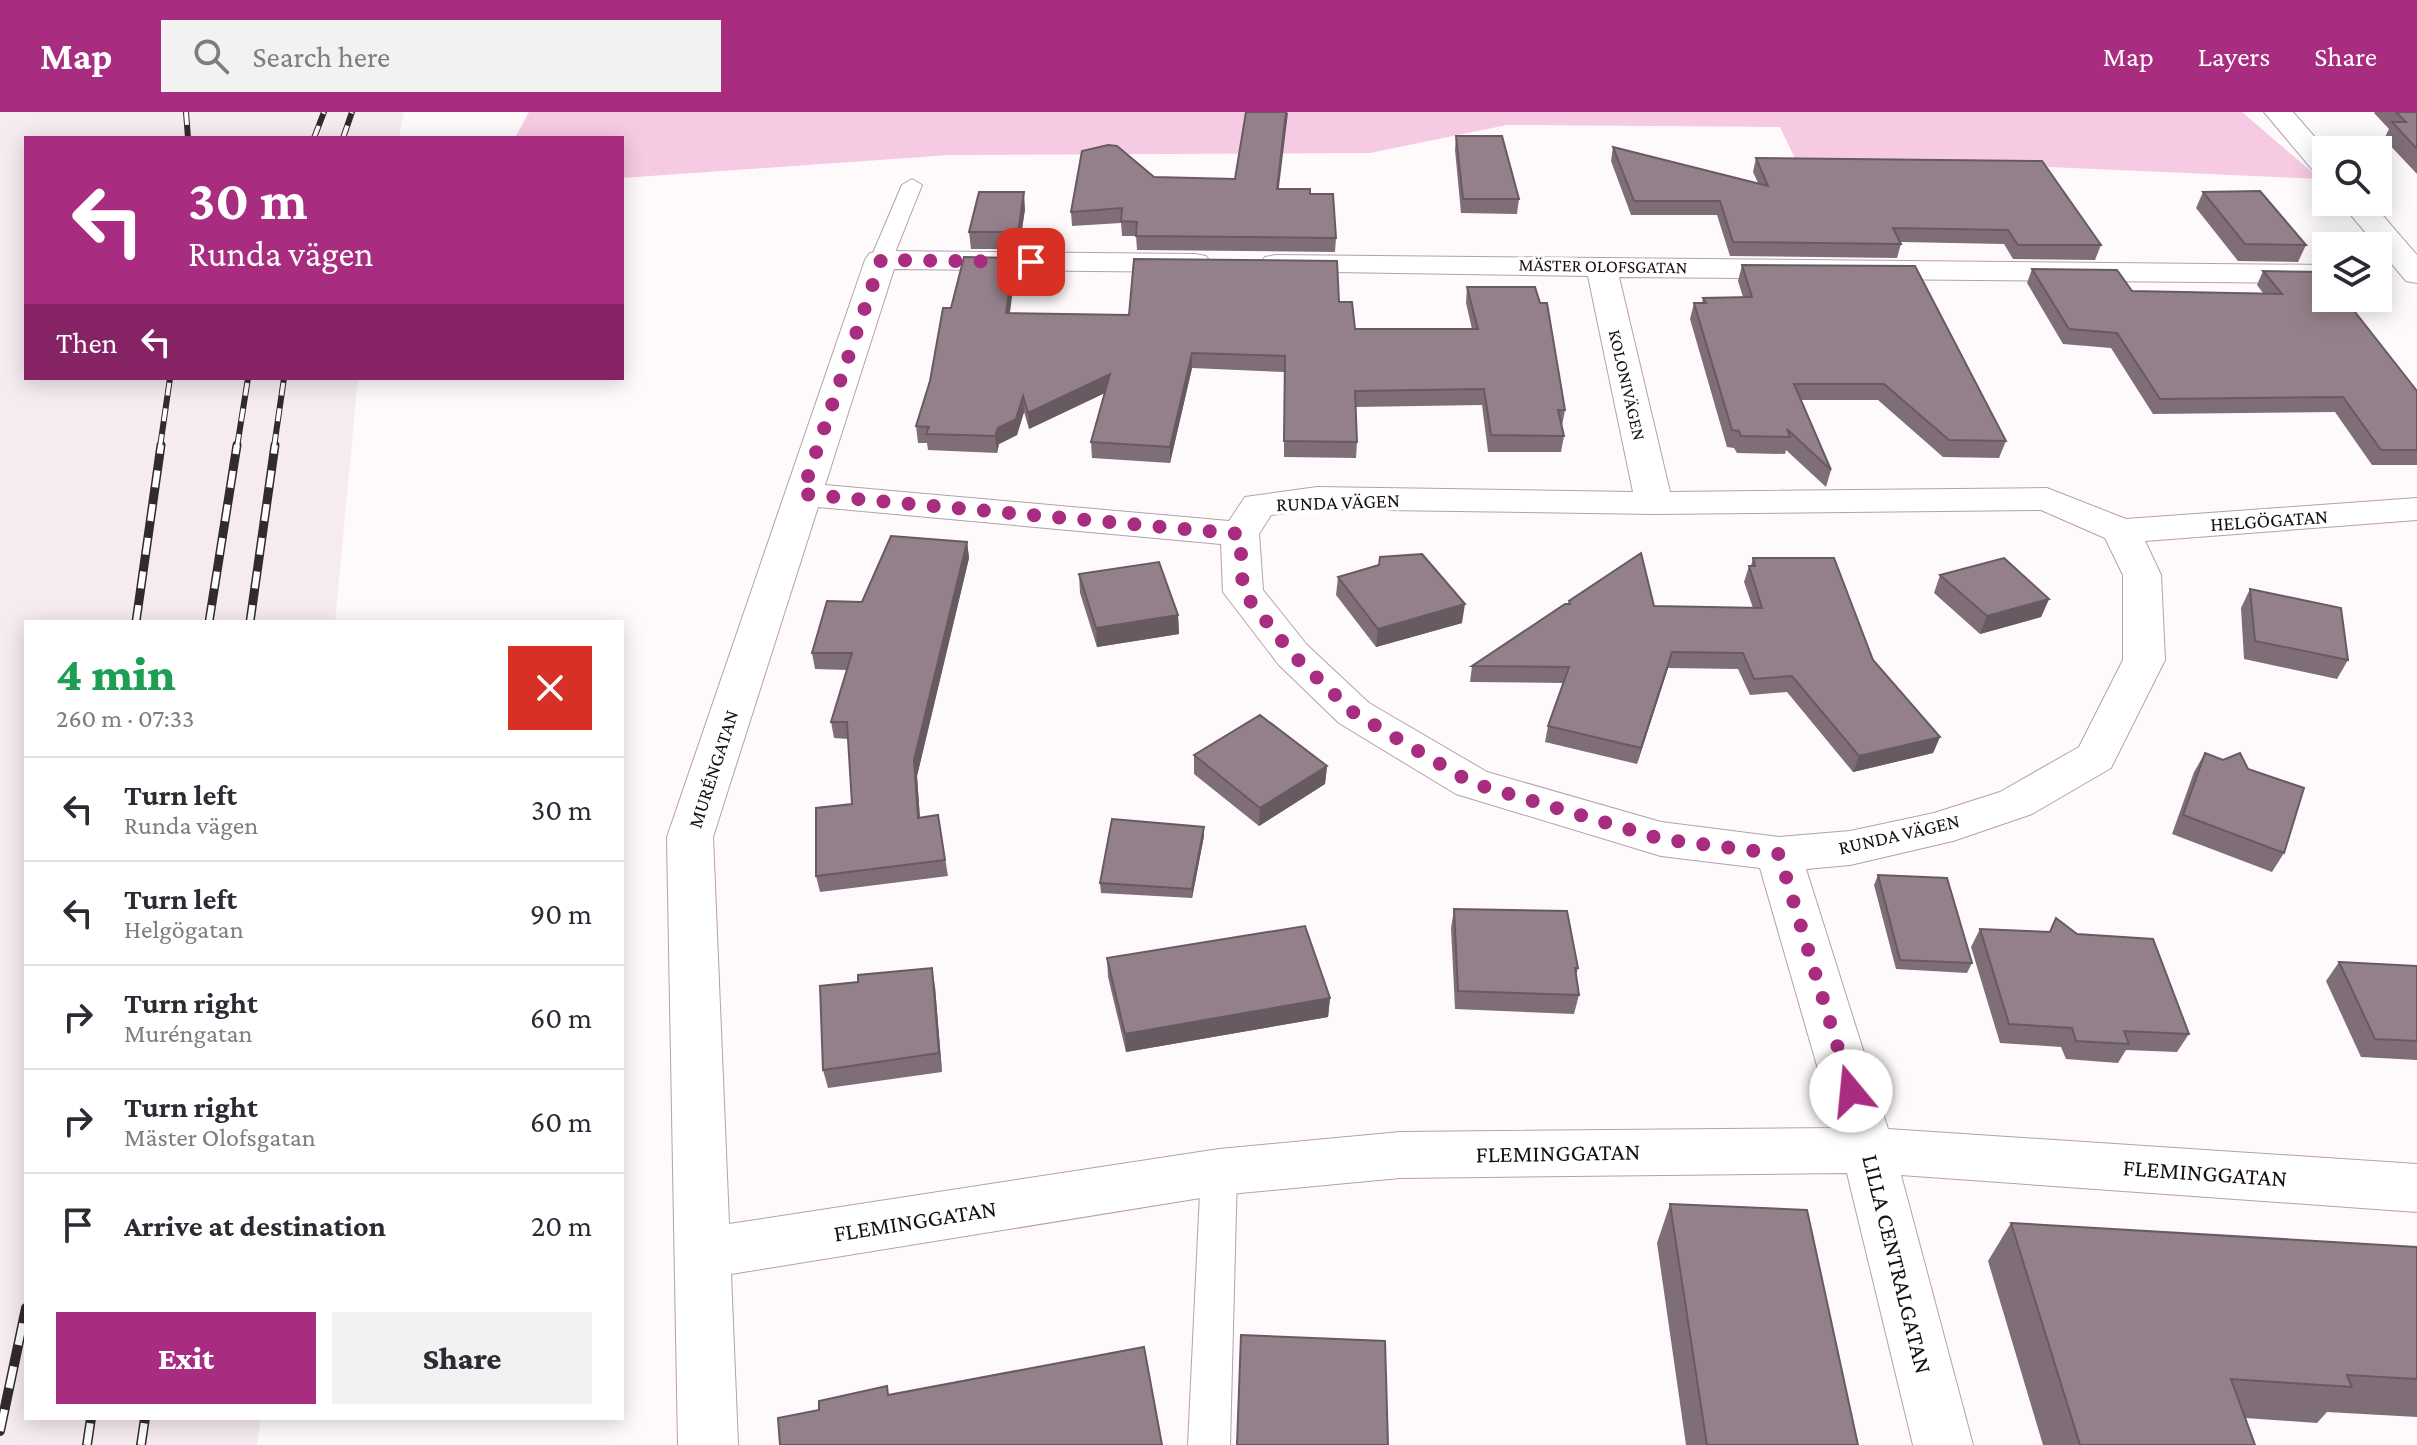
<!DOCTYPE html>
<meta charset="utf-8">
<style>
:root{--surface:#fff;--page:#f2f2f3;--text:#2b2b33;--muted:#7c7c81;--line:#e1e1e2;--accent:#a82c7f}
body{margin:0;font-family:"Crimson Pro",serif;background:var(--page);color:var(--text);height:100vh;display:flex;flex-direction:column;font-size:30px;white-space:nowrap}
*{box-sizing:border-box;margin:0}
p{font-size:26px;color:var(--muted)}
.icon{flex:none;width:44px;height:44px;fill:none;stroke:currentColor;stroke-width:2;stroke-linecap:round;stroke-linejoin:round}
.map{position:relative;flex:1;overflow:hidden}
.sheet{position:absolute;left:24px;top:508px;width:600px;height:800px;display:flex;flex-direction:column;background:var(--surface);border-radius:0px;box-shadow:0 4px 20px #0003}
.sheet>*{flex:none}
.hud{position:absolute;left:24px;top:24px;width:600px;height:244px;border-radius:0px;box-shadow:0 4px 20px #0003;background:#a82c7f;color:#fff;overflow:hidden}
.controls{position:absolute;left:2312px;top:24px;display:grid;gap:16px}
.controls a{display:grid;place-items:center;width:80px;height:80px;border-radius:0px;background:var(--surface);box-shadow:0 4px 20px #0003;font-size:40px}
.pin{position:absolute;display:grid;place-items:center;width:68px;height:68px;color:#fff;margin:-34px;border-radius:16px;box-shadow:0 4px 12px #0006}
.me{position:absolute;width:88px;margin:-44px;rotate:343deg;stroke-linejoin:round;filter:drop-shadow(0 0 6px #0008)}
.turn{display:flex;align-items:center;gap:28px;height:168px;padding:0 32px;font-size:36px}
.turn .icon{width:104px;height:104px;stroke-width:2.5}
.turn b{display:block;font-size:56px;line-height:68px}
.then{display:flex;align-items:center;height:76px;padding:0 32px;background:#0003;gap:16px;font-size:30px}
.round{display:grid;place-items:center;flex:none;width:84px;height:84px;border-radius:0px;background:var(--page)}
.headline{display:flex;align-items:center;justify-content:space-between;height:136px;padding:0 32px}
h1{font-size:48px;font-weight:800;line-height:60px;color:#1e9e55}
.cta{display:flex;gap:16px;margin-top:auto;padding:16px 32px}
.cta a{flex:1;height:92px;border-radius:0px;background:var(--accent);color:#fff;font-size:32px;font-weight:800;line-height:92px;text-align:center}
.cta a+a{background:var(--page);color:var(--text)}
ul{padding:0;list-style:none}
li{display:flex;align-items:center;gap:24px;height:104px;padding:0 32px;border-top:2px solid var(--line)}
li div{flex:1}
li b{display:block;font-size:30px}
li em{font-style:normal}
header{display:flex;align-items:center;gap:48px;box-sizing:border-box;height:112px;padding:0 40px;background:var(--accent);color:#fff}
header strong{font-size:38px}
nav{display:flex;gap:44px;margin-inline-start:auto;font-size:28px}
.search{width:560px;height:72px;background:var(--page);display:flex;align-items:center;gap:20px;box-sizing:border-box;padding:0 28px;border-radius:0px;color:var(--muted);font-size:30px}
.map>svg:first-child{display:block}
.built{fill:#f6ebf1}
.green{fill:#f7cae3}
.lines{fill:none;stroke-linecap:round;stroke-linejoin:round}
.lane-casing{stroke:#b5a0ab;stroke-width:2}
.street-casing{stroke:#b5a0ab;stroke-width:2}
.lane{fill:#fff;fill-rule:evenodd}
.street{fill:#fff;fill-rule:evenodd}
.rail-far2-casing{stroke:#322b2e;stroke-width:6}
.rail-far1-casing{stroke:#322b2e;stroke-width:9}
.rail-casing{stroke:#322b2e;stroke-width:10}
.rail-far2{stroke:#fff;stroke-width:4;stroke-dasharray:13;stroke-linecap:butt}
.rail-far1{stroke:#fff;stroke-width:6;stroke-dasharray:17;stroke-linecap:butt}
.rail{stroke:#fff;stroke-width:7;stroke-dasharray:22;stroke-linecap:butt}
.wall{fill:#7f6e77}
.shaded-wall{fill:#685a61}
.building{fill:#94808a;stroke:#685a61;stroke-width:2}
.route{stroke:#a82c7f;stroke-width:14;stroke-dasharray:0 25.2}
.labels{text-anchor:middle;stroke-width:7;stroke-linejoin:round;paint-order:stroke}
.far-street-label{font-size:18px;fill:#181014;stroke:#fff}
.street-label{font-size:20px;fill:#181014;stroke:#fff}
.near-street-label{font-size:24px;fill:#181014;stroke:#fff}
</style>
<header>
<strong>Map</strong>
<div class="search"><svg class="icon" aria-label="search" viewBox="0 0 24 24"><circle cx="10" cy="10" r="6"/><path d="M15 15l6 6"/></svg>Search here</div>
<nav><a>Map</a><a>Layers</a><a>Share</a></nav>
</header>
<div class="map">
<svg width="2417" height="1333" viewBox="0 0 2417 1333">
<rect width="100%" height="100%" fill="#fefafc"/>
<path class="built" d="M0,0H404L399,26H26V266H358L335,510H26V1306H261L257,1333H0Z"/>
<path class="green" d="M529,0H2242L2320,67L2002,53L1799,55L1780,15L1507,13L1370,41L950,43L622,66V26H515Z"/>
<g class="lines">
<defs>
<path id="lane" d="M912,67L922,73L892,148L889,153H873L870,148L902,73Z
M1219,1044L1232,1049L1237,1060L1230,1333H1188L1201,1060L1206,1049Z"/>
<path id="street" d="M2264,0H2293L2326,38V65L2316,62Z
M2340,90H2371L2417,143V171L2406,169Z
M881,139L1195,142L1206,144L1211,151L1206,158L1195,160L894,157L825,373L1229,409L1245,385L1317,375L1633,380L1588,164L1265,159L1260,152L1265,145L1276,143L2326,153V171L1619,165L1670,380L2047,376L2126,407L2417,386V408L2145,429L2161,463L2165,548L2111,656L2032,702L1953,729L1850,753L1806,757L1888,1017L2417,1052V1100L1901,1063L1973,1333H1913L1847,1061L1400,1066L1219,1083L731,1162L738,1333H678L667,725L865,148L870,141ZM818,395L1221,432L1223,480L1279,553L1339,611L1456,682L1661,744L1760,756L1835,1016L1400,1020L1219,1037L729,1112L713,725ZM1317,397L1654,402L2041,398L2105,426L2123,463V548L2079,635L2000,680L1934,701L1850,719L1779,725L1661,710L1487,660L1369,591L1307,533L1263,478L1259,422L1271,403Z"/>
</defs>
<use href="#lane" class="lane-casing"/>
<use href="#street" class="street-casing"/>
<use href="#lane" class="lane"/>
<use href="#street" class="street"/>
<defs>
<path id="rail-far2" d="M186,0L188,26
M314,26L324,0
M343,26L352,0
M160,335L170,266
M237,335L248,266
M274,335L284,266"/>
<path id="rail-far1" d="M136,510L161,333
M209,510L237,333
M250,510L275,333"/>
<path id="rail" d="M0,1319L26,1196
M87,1333L91,1306
M141,1333L145,1306"/>
</defs>
<use href="#rail-far2" class="rail-far2-casing"/>
<use href="#rail-far1" class="rail-far1-casing"/>
<use href="#rail" class="rail-casing"/>
<use href="#rail-far2" class="rail-far2"/>
<use href="#rail-far1" class="rail-far1"/>
<use href="#rail" class="rail"/>
</g>
<path class="wall" d="M2375,0H2417V62L2384,27L2389,17L2374,1Z
M1456,24L1519,87L1517,102L1461,101L1455,38Z
M1613,35L1758,71L1753,60L1756,46L2101,133L2095,148L2013,147L2004,132L1901,130V132L1897,146L1730,144L1717,103H1631L1611,49Z
M1154,65L1278,77L1310,82L1336,126L1335,140L1137,138L1136,124H1122L1121,111L1072,114L1071,100Z
M2203,80L2306,133L2298,150L2238,149L2196,96Z
M1025,97L1019,137H971L969,120Z
M1742,153L2006,329L1999,346L1943,345L1878,288H1801L1831,358L1826,375L1786,338L1785,342L1737,341L1734,336L1727,335L1690,207L1694,191H1702L1703,186L1743,185L1738,169Z
M2032,157L2132,179L2263,181L2257,173L2263,159L2417,279V353H2372L2335,300L2153,302L2111,236L2063,232L2027,171Z
M1015,161L1010,201L1129,203L1339,190L1355,217H1472L1466,191L1467,175L1565,298L1562,314L1564,324L1561,340H1488L1482,293L1355,295L1357,330L1356,346L1284,345V260L1192,256L1170,351L1092,346L1091,330L1105,281L1029,317L1024,300L1017,323L999,332L997,341L928,338L927,331H918L916,314L951,196Z
M967,430L969,446L917,664L920,706L938,703L948,764L820,780L816,764L852,692L848,627L834,626L831,610L847,558L815,557L812,541L862,490Z
M1753,446L1873,548L1940,625L1933,641L1853,660L1787,580L1750,583L1738,557L1668,556L1637,652L1545,630L1548,614L1563,571L1470,570L1472,554L1569,492V489L1654,494L1753,496L1744,470L1749,454H1751Z
M1079,462L1178,503L1179,522L1097,535L1080,481Z
M1940,463L2049,487L2041,505L1980,522L1934,481Z
M1338,465L1462,511L1376,535L1336,483Z
M2250,477L2348,548L2337,567L2244,547L2241,496Z
M2205,641L2284,741L2272,760L2172,722L2194,660Z
M1194,643L1327,654L1325,672L1259,714L1194,662Z
M1204,724L1192,786L1101,781L1100,771Z
M1878,763L1972,851L1967,861L1896,857L1874,773Z
M1454,797L1578,856L1576,864L1579,883L1574,902L1455,897L1451,816Z
M2056,806L2189,922L2177,940L2126,938L2118,951L2066,947L2061,935L2000,931L1971,835L1980,817L2049,820Z
M1107,846L1330,886L1328,905L1126,940L1108,865Z
M2339,850L2417,854V948L2361,945L2326,869Z
M935,875L942,960L828,976L823,958Z
M1670,1092L1858,1333H1686L1657,1131Z
M2011,1111L2417,1135V1305L2327,1300L2317,1311L2245,1306L2255,1333H2043L1988,1149Z"/>
<path class="shaded-wall" d="M1286,0L1288,1L1277,91V77Z
M1024,80L1025,97L1019,137L1018,120Z
M1014,146L1015,161L1007,217L1006,201Z
M1192,241V256L1170,351V335Z
M1110,262L1111,278L1029,317L1028,301Z
M1023,284L1024,300L1017,323L999,332L997,341L995,324L998,316Z
M967,430L969,446L917,664L921,722L918,706L914,648Z
M2049,487L2041,505L1980,522L1987,504Z
M1465,492L1462,511L1376,535L1378,517Z
M1178,503L1179,522L1097,535L1096,516Z
M1672,540L1668,556L1637,652L1641,636Z
M1940,625L1933,641L1853,660L1859,644Z
M1327,654L1325,672L1259,714L1260,696Z
M1204,715V724L1192,786V777Z
M932,856L935,875L942,960L939,941Z
M1330,886L1328,905L1126,940L1125,922Z"/>
<path class="building" d="M1246,0H1286L1277,77H1310V82H1333L1336,126L1136,124L1137,110L1121,109L1122,96L1071,100L1082,39L1108,33L1117,34L1154,65L1235,67Z
M2396,0H2417V37L2392,10H2406Z
M1456,24H1502L1519,87H1463Z
M1613,35L1768,74L1756,46L2042,49L2101,133H2018L2008,118L1893,116L1901,132L1733,130L1720,89H1634Z
M2260,79L2306,133L2245,132L2203,80Z
M979,80H1024L1018,120H969Z
M964,145L1014,146L1006,201L1129,203L1134,147L1337,149L1339,190H1352L1355,217H1478L1467,175H1535L1540,191H1547L1565,298H1558L1564,324L1491,323L1484,277L1355,279L1357,330L1284,329L1285,244L1192,241L1170,335L1091,330L1110,262L1028,301L1023,284L1016,307L998,316L995,324L926,322L929,315L916,314L930,269L943,196H951Z
M1742,153L1915,154L2006,329L1949,328L1884,272H1794L1831,358L1787,317L1790,325L1741,324L1739,319L1732,318L1694,191H1706L1703,186L1752,185Z
M2032,157L2117,158L2132,179L2282,182L2263,159L2324,160L2326,162V186H2344L2417,279V338H2381L2343,285L2160,287L2117,221L2069,217Z
M891,424L967,430L914,648L918,706L938,703L945,748L816,764V696L852,692L847,610H831L852,541H812L827,489L862,490Z
M1641,441L1654,494L1762,496L1749,454H1755L1753,446H1834L1873,548L1940,625L1859,644L1792,564L1754,567L1743,541L1672,540L1641,636L1548,614L1569,555L1472,554L1565,492H1570L1569,489Z
M1422,442L1465,492L1378,517L1338,465L1379,453L1380,445Z
M2004,446L2049,487L1987,504L1940,463Z
M1159,450L1178,503L1096,516L1079,462Z
M2250,477L2341,496L2348,548L2255,529Z
M1260,603L1327,654L1260,696L1194,643Z
M2205,641L2223,648L2240,641L2248,657L2304,676L2284,741L2183,703Z
M1112,707L1204,715L1192,777L1100,771Z
M1878,763L1947,766L1972,851L1900,848Z
M1454,797L1567,799L1578,856H1575L1579,883L1458,879Z
M2056,806L2077,822L2153,827L2189,922L2124,919L2129,932L2076,929L2072,916L2009,912L1980,817L2050,820Z
M1305,814L1330,886L1125,922L1107,846Z
M2339,850L2417,854V929L2375,927Z
M932,856L939,941L823,958L820,874L858,870V863Z
M1670,1092L1807,1098L1858,1333H1707Z
M2011,1111L2417,1135V1267L2347,1263L2352,1275L2231,1267L2255,1333H2080Z
M1241,1223L1385,1229L1388,1333H1237Z
M1144,1235L1162,1333H780L778,1306L819,1298V1289L887,1274L888,1283Z"/>
<g class="lines">
<path class="route" d="M1031,150L881,148L802,382L1240,422L1243,480L1293,543L1354,601L1472,671L1661,727L1779,742L1851,979"/>
</g>
<g class="labels">
<g class="far-street-label">
<text transform="translate(1603 154) rotate(1)" y="6">MÄSTER OLOFSGATAN</text>
<text transform="translate(1627 273) rotate(77)" y="6">KOLONIVÄGEN</text>
</g>
<g class="street-label">
<text transform="translate(1338 390) rotate(-2)" y="7">RUNDA VÄGEN</text>
<text transform="translate(2269 408) rotate(-4)" y="7">HELGÖGATAN</text>
<text transform="translate(713 657) rotate(-72)" y="7">MURÉNGATAN</text>
<text transform="translate(1899 722) rotate(-13)" y="7">RUNDA VÄGEN</text>
</g>
<g class="near-street-label">
<text transform="translate(1558 1041) rotate(-1)" y="8">FLEMINGGATAN</text>
<text transform="translate(2205 1061) rotate(4)" y="8">FLEMINGGATAN</text>
<text transform="translate(915 1109) rotate(-9)" y="8">FLEMINGGATAN</text>
<text transform="translate(1897 1152) rotate(76)" y="8">LILLA CENTRALGATAN</text>
</g>
</g>
</svg>
<div class="controls">
<a><svg class="icon" aria-label="search" viewBox="0 0 24 24"><circle cx="10" cy="10" r="6"/><path d="M15 15l6 6"/></svg></a>
<a><svg class="icon" aria-label="layers" viewBox="0 0 24 24"><path d="M12 4l9 5-9 5-9-5zM3 14l9 5 9-5"/></svg></a>
</div>
<div class="pin" style="left:1031px;top:150px;background:#d93025"><svg class="icon" aria-label="arrive" viewBox="0 0 24 24"><path d="M6 21V4h12l-3 4 3 4H6"/></svg></div>
<svg class="me" style="left:1851px;top:979px" viewBox="-20 -20 40 40"><circle r="19" fill="#fff"/><path d="M0-13L10 11 0 6-10 11z" fill="#a82c7f"/></svg>
<div class="hud">
<div class="turn"><svg class="icon" aria-label="left" viewBox="0 0 24 24"><path d="M17 20v-9H6M10 6l-5 5 5 5"/></svg><div><b>30 m</b>Runda vägen</div></div>
<div class="then">Then<svg class="icon" aria-label="left" viewBox="0 0 24 24"><path d="M17 20v-9H6M10 6l-5 5 5 5"/></svg></div>
</div>
<section class="sheet">
<div class="headline"><div><h1>4 min</h1><p>260 m · 07:33</p></div><a class="round" style="background:#d93025;color:#fff"><svg class="icon" aria-label="close" viewBox="0 0 24 24"><path d="M6 6l12 12M18 6L6 18"/></svg></a></div>
<ul>
<li><svg class="icon" aria-label="left" viewBox="0 0 24 24"><path d="M17 20v-9H6M10 6l-5 5 5 5"/></svg><div><b>Turn left</b><p>Runda vägen</p></div><em>30 m</em></li>
<li><svg class="icon" aria-label="left" viewBox="0 0 24 24"><path d="M17 20v-9H6M10 6l-5 5 5 5"/></svg><div><b>Turn left</b><p>Helgögatan</p></div><em>90 m</em></li>
<li><svg class="icon" aria-label="right" viewBox="0 0 24 24"><path d="M7 20v-9h11M14 6l5 5-5 5"/></svg><div><b>Turn right</b><p>Muréngatan</p></div><em>60 m</em></li>
<li><svg class="icon" aria-label="right" viewBox="0 0 24 24"><path d="M7 20v-9h11M14 6l5 5-5 5"/></svg><div><b>Turn right</b><p>Mäster Olofsgatan</p></div><em>60 m</em></li>
<li><svg class="icon" aria-label="arrive" viewBox="0 0 24 24"><path d="M6 21V4h12l-3 4 3 4H6"/></svg><div><b>Arrive at destination</b></div><em>20 m</em></li>
</ul>
<div class="cta"><a>Exit</a><a>Share</a></div>
</section>
</div>
